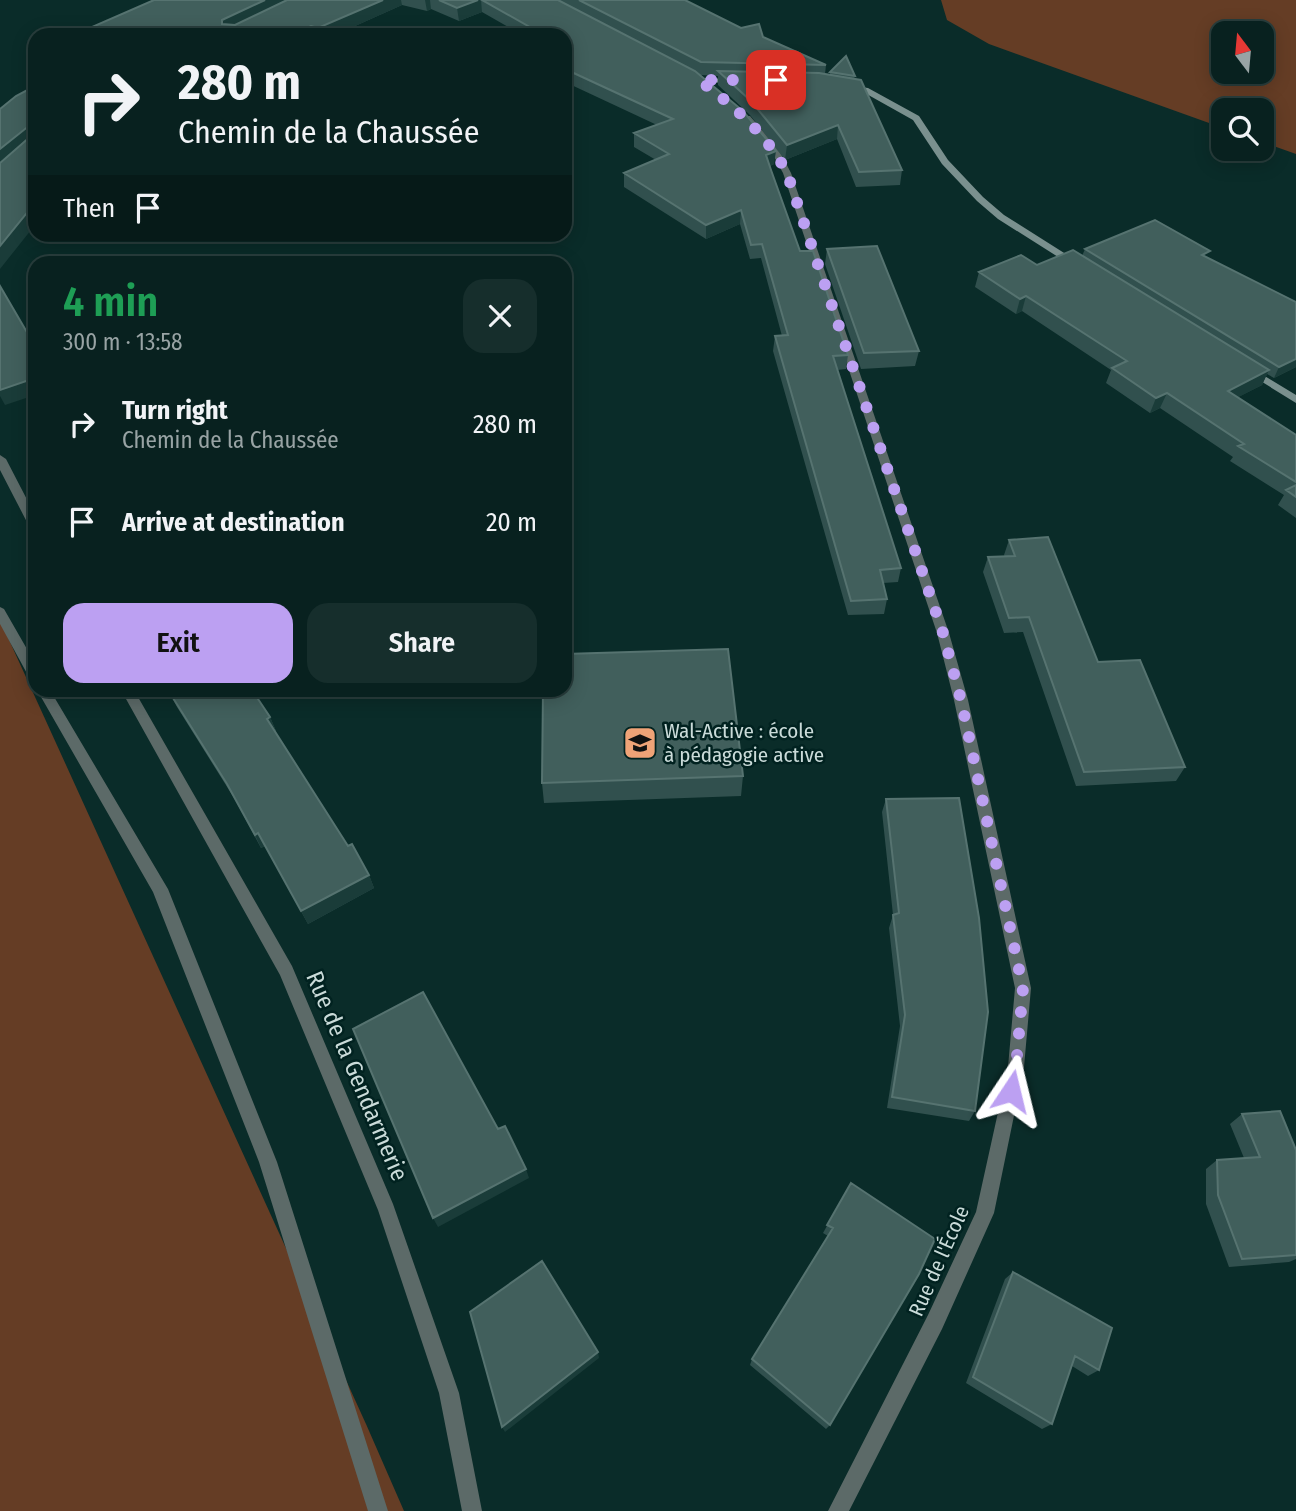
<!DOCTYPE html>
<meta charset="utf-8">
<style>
:root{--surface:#08211f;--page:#162e2c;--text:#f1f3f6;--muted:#98a3a4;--line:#293e3d;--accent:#bca0f2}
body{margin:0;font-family:"Fira Sans Condensed",sans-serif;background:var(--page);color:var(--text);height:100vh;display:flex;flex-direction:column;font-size:26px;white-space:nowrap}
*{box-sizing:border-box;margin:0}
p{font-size:23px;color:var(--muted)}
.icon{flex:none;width:38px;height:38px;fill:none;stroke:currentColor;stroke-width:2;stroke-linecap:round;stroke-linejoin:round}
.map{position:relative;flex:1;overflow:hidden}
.drawer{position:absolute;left:28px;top:256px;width:544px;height:441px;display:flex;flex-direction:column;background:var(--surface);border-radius:21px;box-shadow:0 4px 18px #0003,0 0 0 2px var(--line)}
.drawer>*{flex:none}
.hud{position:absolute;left:28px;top:28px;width:544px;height:214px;border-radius:21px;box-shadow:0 4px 18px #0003,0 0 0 2px var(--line);background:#08211f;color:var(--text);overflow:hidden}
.needle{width:46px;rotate:344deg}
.controls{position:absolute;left:1211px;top:21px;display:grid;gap:14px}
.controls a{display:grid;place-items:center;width:63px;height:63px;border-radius:14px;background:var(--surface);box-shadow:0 4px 18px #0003,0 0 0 2px var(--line);font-size:35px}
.pin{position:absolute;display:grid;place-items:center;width:60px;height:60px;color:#fff;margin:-30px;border-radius:14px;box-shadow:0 4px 10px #0006}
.me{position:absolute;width:77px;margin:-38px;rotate:10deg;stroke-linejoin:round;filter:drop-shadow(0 0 5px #0008)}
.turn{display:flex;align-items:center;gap:24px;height:147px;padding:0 35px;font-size:32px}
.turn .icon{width:91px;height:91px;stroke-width:2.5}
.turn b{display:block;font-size:49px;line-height:60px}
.then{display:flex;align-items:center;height:66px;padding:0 35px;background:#0003;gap:14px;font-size:26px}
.round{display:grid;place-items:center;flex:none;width:74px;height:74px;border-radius:21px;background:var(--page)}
.head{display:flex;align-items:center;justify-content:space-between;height:119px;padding:0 35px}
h1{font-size:42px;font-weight:600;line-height:52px;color:#1e9e55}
.cta{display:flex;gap:14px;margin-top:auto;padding:14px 35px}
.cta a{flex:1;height:80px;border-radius:21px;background:var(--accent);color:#111;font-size:28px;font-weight:600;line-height:80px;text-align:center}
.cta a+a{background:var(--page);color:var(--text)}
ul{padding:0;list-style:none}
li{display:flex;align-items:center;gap:21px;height:98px;padding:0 35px}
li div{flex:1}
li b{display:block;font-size:26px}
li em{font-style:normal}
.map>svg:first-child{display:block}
.green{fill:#653d25;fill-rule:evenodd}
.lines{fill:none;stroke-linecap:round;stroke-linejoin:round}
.lane{fill:#5c6a68;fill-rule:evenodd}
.street{fill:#5c6a68;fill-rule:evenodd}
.secondary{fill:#7a908e;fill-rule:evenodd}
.wall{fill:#31504e}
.shaded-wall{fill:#1a3c39}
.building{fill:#415f5c;stroke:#567370;stroke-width:2}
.route{stroke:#bca0f2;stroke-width:12;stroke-dasharray:0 21.6}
.labels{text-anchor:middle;stroke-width:5;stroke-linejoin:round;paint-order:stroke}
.poi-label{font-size:21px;fill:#cadbd9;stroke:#012220;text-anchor:start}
.street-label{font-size:21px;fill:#cadbd9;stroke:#012220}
.near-street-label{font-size:24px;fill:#cadbd9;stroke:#012220}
</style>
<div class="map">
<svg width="1296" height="1511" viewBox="0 0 1296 1511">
<rect width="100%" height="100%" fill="#0a2c29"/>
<path class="green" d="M941,0H1296V154L1262,142V110H1223V128L989,44L947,20ZM1262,33V72H1223V33Z
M0,620L366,1424L404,1511H0Z"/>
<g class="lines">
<path class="lane" d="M0,607L4,609L35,663V680L30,679L0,624Z
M37,690H50L168,889L277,1162L388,1511H368L259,1162L153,892Z"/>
<path class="street" d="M744,116H750L779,150L791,173L949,633L968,700L1031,988L1024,1067L994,1213L942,1329L849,1511H828L928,1315L976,1212L1008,1067L1015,988L954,700L937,633L783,173L772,153L744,120Z
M0,455L6,459L35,515V530L29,526L0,470Z
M121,690H134L292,966L393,1204L459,1393L482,1511H462L439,1393L378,1210L280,975Z"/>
<path class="secondary" d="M685,72H691L701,78L736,79L740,81L736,83L699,82L685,76Z
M847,85L868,88L919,116L948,160L983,197L1004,215L1080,263V267H1074L998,219L977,201L942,164L913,120L863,92L844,89L843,87Z
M1250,367L1296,395V403L1246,372V368Z"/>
</g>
<path class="wall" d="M154,0H685L741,28L826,65L825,74H830V72L855,76L854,79L902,170L900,185L856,187L837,139L785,160L750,115L718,85V76L701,75L774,164L770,166L800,251L848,355L846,369L837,370L901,568L898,582L883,583L887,599L884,614L848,615L773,351L775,336H782L761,258L750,259L740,224L706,239L624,187V173L656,160L634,147V133L657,125L565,82V35H522L482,12L459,21L431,9L427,11L402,5L335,35H86L85,30Z
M827,249L919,351L915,366L861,369L825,264Z
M1085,249L1207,257L1296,367L1274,378L1267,374L1262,385L1238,397L1296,435V518L1278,505L1284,495L1230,461L1233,457L1160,408L1150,413L1106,383L1111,370L1022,311L1016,314L975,287L979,272L1037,265L1082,256Z
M1009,540L1098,662L1185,767L1176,781L1076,786L1023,632L1004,633L983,572L988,557H1005L1004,555Z
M168,690L270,717L276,731L275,732L348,846L369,875L374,888L308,924L265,846L261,848L234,798L177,707Z
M743,776L741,796L544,803L542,783Z
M886,799L975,1111L969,1121L887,1108L900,1026L889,928L893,915L882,812Z
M1242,1114L1296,1150V1259L1289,1262L1229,1267L1206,1204V1169L1217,1160L1244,1158L1230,1124Z
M851,1183L830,1425L826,1429L750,1365L752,1359L828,1236L823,1233Z
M1013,1272L1099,1370L1088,1376L1072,1366L1052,1424L1042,1429L966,1383L1005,1279Z"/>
<path class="shaded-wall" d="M265,0H294L226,33L222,24V20Z
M383,0H401L402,5L335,35H320L318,28Z
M425,0H430L431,9L427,11Z
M478,0H481L482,12L459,21L457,8Z
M311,26L312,35H291Z
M30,125L35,138L0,168V149Z
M838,125L837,139L785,160L787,145Z
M776,151L774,164L765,168L766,155Z
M35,203V225L0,269V246Z
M741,210L740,224L706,239V225Z
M1026,296L1022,311L1016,314L1020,299Z
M1296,359V367L1274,378L1279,367Z
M1269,370L1262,385L1221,406L1228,391Z
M35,378V395L5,405L0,396V390Z
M1167,393L1160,408L1150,413L1156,398Z
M270,717L276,731L273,733L267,719Z
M258,833L265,846L261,848L255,835Z
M369,875L374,888L308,924L301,911Z
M526,1169L529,1178L438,1227L433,1218Z
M598,1352L599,1358L505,1432L502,1427Z"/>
<path class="building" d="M154,0H265L222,20V24L235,25L287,0H383L318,28L311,26L291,35H94L85,30Z
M439,0H478L457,8Z
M482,0H558L695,71L743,111L776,151L766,155L771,170L800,251H813L848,355L833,356L901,568L880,570L887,599L851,601L775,336L788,335L762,244L751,245L741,210L706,225L624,173L669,154L634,133L673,119L565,69V35H544Z
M579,0H685L741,28L759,24L763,37L826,65L701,62Z
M846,56L855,76L830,72Z
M718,71L819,73L861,80L902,170L859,172L838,125L787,145L751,101Z
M35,86V203L0,246V163L31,136L32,127L30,125L0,149V109L16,96Z
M1155,220L1210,251L1202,255L1296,302V359L1279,367L1085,249Z
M877,246L919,351L864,353L827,249Z
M1073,250L1269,370L1228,391L1296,435V482L1238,446L1244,444L1167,393L1156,398L1112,368L1127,361L1026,296L1020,299L979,272L1021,255L1037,265Z
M0,286L35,346V378L0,390Z
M1296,485V497L1286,490Z
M1048,537L1098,662L1140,660L1185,767L1084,772L1029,617L1009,618L988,557L1015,556L1009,540Z
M728,649L743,776L542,783L543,690H565V654Z
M168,690H252L270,717L267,719L348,846L352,844L369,875L301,911L258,833L255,835L227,784Z
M959,798L979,918L988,1012L975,1111L892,1097L905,1015L893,915L899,913L886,799Z
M423,992L498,1129L505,1126L526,1169L433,1218L353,1029Z
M1280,1111L1296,1150V1255L1242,1259L1218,1195L1217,1160L1260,1157L1242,1114Z
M851,1183L935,1239L919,1274L830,1425L752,1359L833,1228L827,1225Z
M542,1261L598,1352L502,1427L470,1312Z
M1013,1272L1112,1328L1099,1370L1075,1356L1052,1424L973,1377Z"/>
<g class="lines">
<path class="route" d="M776,80H699C735,107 766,133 787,173L943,633L961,700L1023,988L1016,1067L1011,1091"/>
</g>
<defs>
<symbol id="school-square" viewBox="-11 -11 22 22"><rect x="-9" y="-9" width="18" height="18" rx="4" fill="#efa377" stroke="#012220"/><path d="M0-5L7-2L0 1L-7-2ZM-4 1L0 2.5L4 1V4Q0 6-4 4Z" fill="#111"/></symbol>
</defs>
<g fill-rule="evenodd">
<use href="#school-square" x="621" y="724" width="38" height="38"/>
</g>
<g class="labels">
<g class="poi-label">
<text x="664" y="738">Wal-Active : école<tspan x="664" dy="24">à pédagogie active</tspan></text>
</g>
<g class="street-label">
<text transform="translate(939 1261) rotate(-66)" y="7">Rue de l'École</text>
</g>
<g class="near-street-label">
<text transform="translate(357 1076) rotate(67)" y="8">Rue de la Gendarmerie</text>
</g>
</g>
</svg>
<div class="controls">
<a><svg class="needle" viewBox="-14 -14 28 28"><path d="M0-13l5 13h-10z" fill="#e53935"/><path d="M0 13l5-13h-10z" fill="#98a3a4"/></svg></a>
<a><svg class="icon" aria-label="search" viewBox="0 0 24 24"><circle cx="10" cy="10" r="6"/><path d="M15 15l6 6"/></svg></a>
</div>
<div class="pin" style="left:776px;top:80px;background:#d93025"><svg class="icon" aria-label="arrive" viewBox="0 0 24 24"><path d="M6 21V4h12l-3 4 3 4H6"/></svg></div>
<svg class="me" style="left:1011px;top:1091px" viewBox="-20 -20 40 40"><path d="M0-17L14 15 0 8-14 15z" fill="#bca0f2" stroke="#fff" stroke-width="4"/></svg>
<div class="hud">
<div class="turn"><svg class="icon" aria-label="right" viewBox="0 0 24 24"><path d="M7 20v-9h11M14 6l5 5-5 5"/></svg><div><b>280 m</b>Chemin de la Chaussée</div></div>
<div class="then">Then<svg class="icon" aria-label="arrive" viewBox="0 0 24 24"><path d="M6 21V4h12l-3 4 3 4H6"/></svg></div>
</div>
<section class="drawer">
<div class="head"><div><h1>4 min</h1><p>300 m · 13:58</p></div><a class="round"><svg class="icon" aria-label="close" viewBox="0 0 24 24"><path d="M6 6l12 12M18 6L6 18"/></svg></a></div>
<ul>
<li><svg class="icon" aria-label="right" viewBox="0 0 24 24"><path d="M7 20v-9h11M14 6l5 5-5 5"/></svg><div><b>Turn right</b><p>Chemin de la Chaussée</p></div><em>280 m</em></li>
<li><svg class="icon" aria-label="arrive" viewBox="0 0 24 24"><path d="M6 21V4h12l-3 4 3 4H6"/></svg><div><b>Arrive at destination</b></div><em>20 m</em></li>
</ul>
<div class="cta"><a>Exit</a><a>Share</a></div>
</section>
</div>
